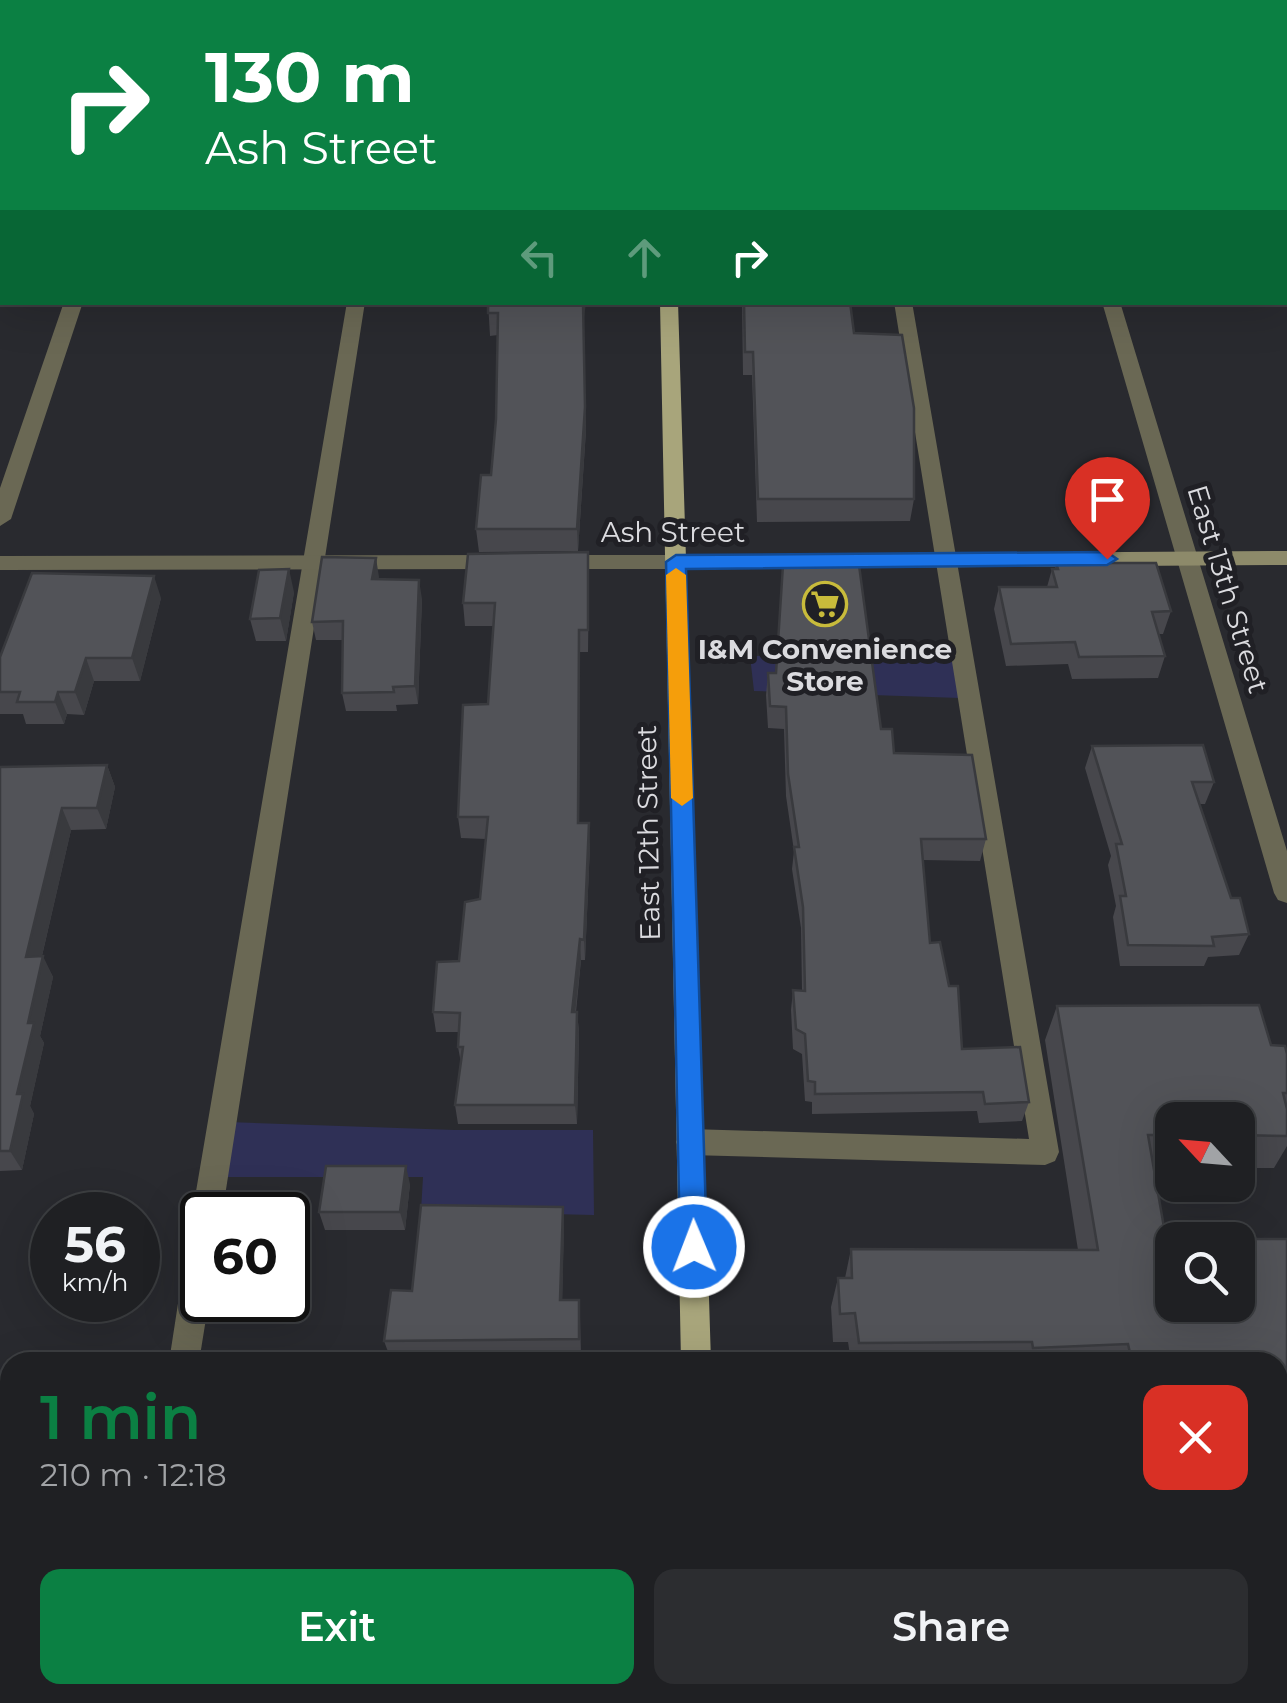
<!DOCTYPE html>
<meta charset="utf-8">
<style>
:root{--surface:#1f2023;--page:#2c2d30;--text:#f1f3f6;--muted:#a1a3a6;--line:#3c3e41;--accent:#0b8043}
body{margin:0;font-family:Montserrat,sans-serif;background:var(--page);color:var(--text);height:100vh;display:flex;flex-direction:column;font-size:38px;white-space:nowrap}
*{box-sizing:border-box;margin:0}
p{font-size:32px;color:var(--muted)}
.icon{flex:none;width:55px;height:55px;fill:none;stroke:currentColor;stroke-width:2;stroke-linecap:round;stroke-linejoin:round}
.map{position:relative;flex:1;overflow:hidden}
.sheet{position:absolute;left:0px;top:1352px;width:1288px;height:352px;display:flex;flex-direction:column;background:var(--surface);border-radius:30px 30px 0 0;box-shadow:0 10px 40px #0002,0 0 0 2px var(--line)}
.sheet>*{flex:none}
.top-card{position:absolute;left:0px;top:0px;width:1288px;height:305px;box-shadow:0 10px 40px #0002,0 0 0 2px var(--line);background:#0b8043;color:#fff;overflow:hidden}
.needle{width:65px;rotate:296deg}
.buttons{position:absolute;left:1155px;top:1102px;display:grid;gap:20px}
.buttons a{display:grid;place-items:center;width:100px;height:100px;border-radius:20px;background:var(--surface);box-shadow:0 10px 40px #0002,0 0 0 2px var(--line);font-size:50px}
.speed{position:absolute;left:30px;top:1192px;display:flex;gap:20px;font-size:50px;font-weight:700;text-align:center}
.speed>*{display:grid;place-content:center;width:130px;height:130px;border-radius:50%;background:var(--surface);box-shadow:0 10px 40px #0002,0 0 0 2px var(--line);line-height:1}
.speed small{font-size:25px;font-weight:400}
.speed .limit{border:5px solid #111;border-radius:15px;background:#fff;color:#111}
.pin{position:absolute;display:grid;place-items:center;width:85px;height:85px;color:#fff;margin:-102px -42px;border-radius:50% 50% 50% 0;rotate:-45deg;box-shadow:0 0 10px #0007}
.pin .icon{rotate:45deg}
.me{position:absolute;width:110px;margin:-55px;rotate:359deg;stroke-linejoin:round;filter:drop-shadow(0 0 8px #0008)}
.turn{display:flex;align-items:center;gap:35px;height:210px;padding:0 40px;font-size:45px}
.turn .icon{width:130px;height:130px;stroke-width:2.5}
.turn b{display:block;font-size:70px;line-height:85px}
.lanes{display:flex;align-items:center;height:95px;padding:0 40px;background:#0003;justify-content:center;gap:50px;direction:ltr}
.lanes .off{opacity:.35}
.round{display:grid;place-items:center;flex:none;width:105px;height:105px;border-radius:20px;background:var(--page)}
.head{display:flex;align-items:center;justify-content:space-between;height:170px;padding:0 40px}
h1{font-size:60px;font-weight:600;line-height:75px;color:var(--accent)}
.action{display:flex;gap:20px;margin-top:auto;padding:20px 40px}
.action a{flex:1;height:115px;border-radius:20px;background:var(--accent);color:#fff;font-size:40px;font-weight:600;line-height:115px;text-align:center}
.action a+a{background:var(--page);color:var(--text)}
.map>svg:first-child{display:block}
.green{fill:#2f3056}
.lines{fill:none;stroke-linecap:round;stroke-linejoin:round}
.lane{fill:#6a6854;fill-rule:evenodd}
.street{fill:#6a6854;fill-rule:evenodd}
.secondary{fill:#8d8a6a;fill-rule:evenodd}
.primary{fill:#a8a57b;fill-rule:evenodd}
.wall{fill:#47474c;fill-rule:evenodd}
.shaded-wall{fill:#393a3e}
.building{fill:#525358;stroke:#393a3e;stroke-width:2.5;fill-rule:evenodd}
.route{fill:#1a73e8;stroke:#114b97;stroke-width:2.5}
.slow{fill:#f59e0b}
.labels{text-anchor:middle;stroke-width:10;stroke-linejoin:round;paint-order:stroke}
.street-label{font-size:28px;fill:#dbdbdf;stroke:#202025}
.poi-label{font-size:28px;font-weight:bold;fill:#dbdbdf;stroke:#202025}
</style>
<div class="map">
<svg width="1287" height="1703" viewBox="0 0 1287 1703">
<rect width="100%" height="100%" fill="#292a2f"/>
<path class="green" d="M750,656H954L960,698L754,691Z
M228,1122L455,1130H593L594,1215L421,1211L423,1177H223Z
M0,1693L10,1695H111L110,1703H0Z"/>
<g class="lines">
<path class="lane" d="M844,0H860V2H845Z
M347,302H365L222,1215H202V1227L192,1215Z
M894,302H912L1059,1152L1055,1161L1045,1165L690,1155L680,1151L676,1142L680,1133L690,1129L1029,1139Z
M202,1231V1300H209L199,1362H169L187,1245L192,1235Z"/>
<path class="street" d="M1013,0H1029L1030,2H1015Z
M1285,3H1287V13H1285Z
M0,9L2,10V19H0Z
M64,302H83L11,519L0,526V488Z
M1102,302H1120L1287,851V903L1278,900L1274,893Z
M501,555L512,562L501,569L0,570V556Z
M556,555H676L687,562L676,569H556L545,562Z"/>
<path class="secondary" d="M1287,551V565L676,569L665,562L676,555Z"/>
<path class="primary" d="M653,0H669V2H654Z
M660,302H678L711,1362H681Z
M689,1695H723V1703H689Z"/>
</g>
<path class="wall" d="M488,302L583,335L586,430L578,551L479,552L476,529L491,475L496,419L498,335L490,336Z
M742,302H850L854,333L914,499L910,521L757,522L752,375H743Z
M376,558L378,579L422,599L418,704L396,705L397,711H346L342,693L343,640H316L312,622Z
M1056,563L1171,611L1163,634H1159L1165,656L1158,678L1072,679L1068,664L1006,666L994,609L999,587H1047L1052,569H1055Z
M589,574L588,652H580L579,823L590,845L585,960H581L576,1012H577L579,1032L577,1124H458L455,1105L461,1063L458,1047L459,1032H436L433,1012L459,961L480,899L486,839L461,838L458,817L488,704L494,626H465L463,603Z
M294,592L286,641H256L250,619Z
M161,598L140,681H94L84,715L67,714L64,724H26L23,714H0V657Z
M768,673L881,729L894,753L986,839L980,861L923,860L930,943L962,1049L1029,1102L1022,1121L979,1123L977,1111L812,1114V1102L805,1101L802,1054L793,1049L791,1010L793,990H802L801,928L792,869L794,851L786,796L784,729L768,728L766,695Z
M1092,746L1214,782L1205,804H1200L1231,898L1249,934L1239,955L1208,957L1204,966H1120L1113,917L1116,906L1108,865L1111,856L1085,768Z
M107,765L115,787L106,829L71,830L42,956L53,977L40,1036L44,1043L30,1106L34,1114L22,1170L0,1171V767Z
M1259,1005L1271,1045L1285,1046L1287,1054V1146L1274,1168H1238V1120H1172V1168L1154,1167L1166,1239H1287V1703H1176L1175,1695H1278V1362H851L848,1342H833L831,1307L838,1278H845L851,1249L1078,1250L1045,1040L1057,1006ZM1172,1240H1238V1305H1172Z
M410,1184L405,1230H325L319,1212Z
M563,1207L564,1225L562,1300L580,1317L581,1355L390,1357L384,1341L412,1291Z
M849,1695H1040L1042,1703H850Z"/>
<path class="shaded-wall" d="M583,302H586L582,335V313Z
M585,407L586,430L578,551L577,529Z
M376,558L379,577L375,598L372,579Z
M289,569L294,592L286,641L280,618Z
M154,576L161,598L140,681L132,658Z
M419,580L422,599L418,704L415,686Z
M579,630L580,652L579,845L578,823Z
M86,658L94,681L84,715L75,692Z
M58,692L67,714L64,724L55,702Z
M107,765L115,787L106,829L97,808Z
M62,808L71,830L37,977L26,957Z
M589,823L590,845L585,960L584,940Z
M580,939L581,960L573,1032L572,1012Z
M43,956L53,977L40,1036L44,1043L30,1106L34,1114L22,1170L10,1151L28,1023Z
M577,1012L579,1032L577,1124L575,1105Z
M406,1166L410,1184L405,1230L400,1212Z
M563,1207L564,1225L562,1317L560,1300Z
M531,1695H536V1703H530Z"/>
<path class="building" d="M408,0H489V2H407Z
M523,0H590L591,2H522Z
M758,0H829L830,2H759Z
M488,302H583L585,407L577,529H476L481,475H491L496,419L498,313H488Z
M744,302H850L854,333L902,335L914,408V499H758L753,352H745Z
M588,552V630H579L578,823H589L584,940L580,939L572,1012H577L575,1105H455L463,1047H458L460,1013L433,1012L437,962L459,961L465,902L480,899L488,817H458L463,705L488,704L495,603H463L468,554Z
M322,557L376,558L372,579L419,580L415,686L393,687L394,692L342,693L343,621L312,622Z
M1056,563H1156L1171,611L1152,612L1165,656L1079,657L1075,642L1011,644L999,587H1057L1052,569H1058Z
M783,565H859L881,729H892L894,753L972,755L986,839H921L930,943L940,942L949,986H958L962,1049L1020,1047L1029,1102L985,1104L983,1092L815,1094V1082L808,1081L805,1034L796,1029L793,990L805,991L803,907L794,847H799L788,774L786,707L770,706L768,673H776Z
M289,569L280,618L250,619L259,570Z
M32,573L154,576L132,658H86L75,692H58L55,702H17L20,692H0V657Z
M1203,745L1214,782H1192L1231,898H1240L1249,934L1212,937L1214,946L1128,945L1120,896H1126L1116,844H1122L1092,746Z
M107,765L97,808H62L26,957L43,956L28,1023H34L17,1094H23L10,1151H0V767Z
M1259,1005L1271,1045L1285,1046L1287,1054V1093H1283L1287,1109V1136L1238,1135V1120H1172V1135H1148L1166,1239H1287V1703H1200L1199,1695H1278V1362H1132L1128,1344L1033,1348L1032,1342L859,1343L855,1313L840,1314L838,1278H852L851,1249L1098,1250L1057,1006ZM1172,1240H1238V1305H1172Z
M326,1166H406L400,1212H319Z
M421,1205L563,1207L560,1300H579V1339L384,1341L391,1290L412,1291Z
M120,1695H531L530,1703H118Z
M857,1695H1040L1042,1703H858Z"/>
<path class="route" d="M1107,552L1117,559L1107,565L686,569L707,1247L703,1256L694,1259L684,1256L680,1247L666,562L676,555Z"/>
<path class="slow" d="M676,568L686,575L693,798L682,806L671,798L666,575Z"/>
<defs>
<symbol id="supermarket-ring" viewBox="-11 -11 22 22"><circle r="9.5" fill="#202025" stroke="#c8bb3b" stroke-width="1.5"/><path d="M-6-5.5h2.5l.6 2H6L4.5 2H-2.5L-4.4-4H-6ZM-1.5 3.2a1.3 1.3 0 1 0 .1 0ZM3 3.2a1.3 1.3 0 1 0 .1 0Z" fill="#c8bb3b"/></symbol>
</defs>
<g fill-rule="evenodd">
<use href="#supermarket-ring" x="800" y="579" width="50" height="50"/>
</g>
<g class="labels">
<g class="street-label">
<text x="673" y="542">Ash Street</text>
<text transform="translate(1228 589) rotate(73)" y="10">East 13th Street</text>
<text transform="translate(648 833) rotate(-91)" y="10">East 12th Street</text>
</g>
<g class="poi-label">
<text x="825" y="659">I&amp;M Convenience<tspan x="825" dy="32">Store</tspan></text>
</g>
</g>
</svg>
<div class="buttons">
<a><svg class="needle" viewBox="-14 -14 28 28"><path d="M0-13l5 13h-10z" fill="#e53935"/><path d="M0 13l5-13h-10z" fill="#a1a3a6"/></svg></a>
<a><svg class="icon" aria-label="search" viewBox="0 0 24 24"><circle cx="10" cy="10" r="6"/><path d="M15 15l6 6"/></svg></a>
</div>
<div class="speed"><div>56<small>km/h</small></div><div class="limit">60</div></div>
<div class="pin" style="left:1107px;top:559px;background:#d93025"><svg class="icon" aria-label="arrive" viewBox="0 0 24 24"><path d="M6 21V4h12l-3 4 3 4H6"/></svg></div>
<svg class="me" style="left:694px;top:1247px" viewBox="-20 -20 40 40"><circle r="17" fill="#1a73e8" stroke="#fff" stroke-width="3"/><path d="M0-11L8 9 0 5-8 9z" fill="#fff"/></svg>
<div class="top-card">
<div class="turn"><svg class="icon" aria-label="right" viewBox="0 0 24 24"><path d="M7 20v-9h11M14 6l5 5-5 5"/></svg><div><b>130 m</b>Ash Street</div></div>
<div class="lanes"><svg class="icon off" aria-label="left" viewBox="0 0 24 24"><path d="M17 20v-9H6M10 6l-5 5 5 5"/></svg><svg class="icon off" aria-label="ahead" viewBox="0 0 24 24"><path d="M12 20V5M6 11l6-6 6 6"/></svg><svg class="icon" aria-label="right" viewBox="0 0 24 24"><path d="M7 20v-9h11M14 6l5 5-5 5"/></svg></div>
</div>
<section class="sheet">
<div class="head"><div><h1>1 min</h1><p>210 m · 12:18</p></div><a class="round" style="background:#d93025;color:#fff"><svg class="icon" aria-label="close" viewBox="0 0 24 24"><path d="M6 6l12 12M18 6L6 18"/></svg></a></div>
<div class="action"><a>Exit</a><a>Share</a></div>
</section>
</div>
